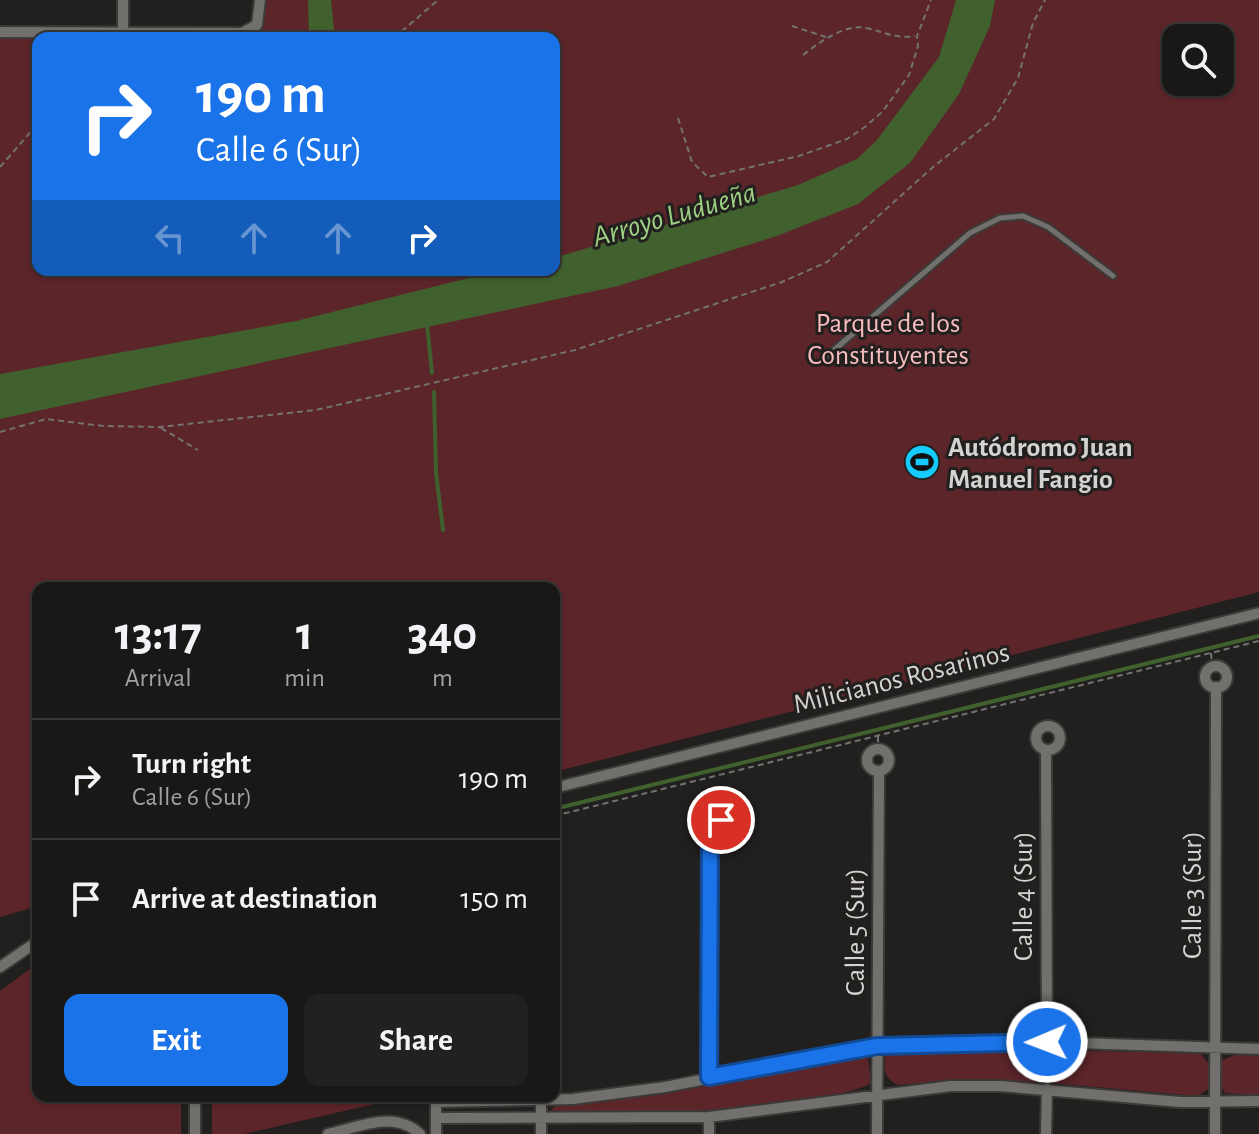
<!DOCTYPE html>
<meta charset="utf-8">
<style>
:root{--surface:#1a1816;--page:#23211f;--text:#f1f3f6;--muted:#9fa0a1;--line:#383735;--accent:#1a73e8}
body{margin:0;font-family:"Alegreya Sans",sans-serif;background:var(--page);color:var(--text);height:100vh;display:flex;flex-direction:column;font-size:30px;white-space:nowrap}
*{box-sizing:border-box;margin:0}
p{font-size:26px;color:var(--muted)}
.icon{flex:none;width:44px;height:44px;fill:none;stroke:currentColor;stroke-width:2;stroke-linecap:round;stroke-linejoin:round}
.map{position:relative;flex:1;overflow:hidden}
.sheet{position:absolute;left:32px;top:582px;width:528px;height:520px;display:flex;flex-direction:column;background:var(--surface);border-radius:16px;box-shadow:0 2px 6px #0004,0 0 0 2px var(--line)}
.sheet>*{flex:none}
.guide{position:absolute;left:32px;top:32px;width:528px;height:244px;border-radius:16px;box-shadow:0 2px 6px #0004,0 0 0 2px var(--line);background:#1a73e8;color:#fff;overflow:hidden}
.controls{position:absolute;left:1162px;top:24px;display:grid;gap:16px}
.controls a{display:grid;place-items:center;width:72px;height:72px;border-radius:16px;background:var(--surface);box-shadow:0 2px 6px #0004,0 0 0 2px var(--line);font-size:40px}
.pin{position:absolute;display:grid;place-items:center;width:68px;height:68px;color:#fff;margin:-34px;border:4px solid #fff;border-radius:50%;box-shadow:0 2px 8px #0007}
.me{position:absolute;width:88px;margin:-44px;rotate:269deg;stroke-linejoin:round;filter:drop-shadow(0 0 6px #0008)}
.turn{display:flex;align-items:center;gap:28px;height:168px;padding:0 32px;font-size:36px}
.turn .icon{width:104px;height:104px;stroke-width:2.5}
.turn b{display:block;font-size:56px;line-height:68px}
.lanes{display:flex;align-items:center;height:76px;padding:0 32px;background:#0003;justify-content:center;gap:40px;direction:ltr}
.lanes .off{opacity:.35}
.eta{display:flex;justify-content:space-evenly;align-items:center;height:136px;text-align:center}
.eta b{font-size:48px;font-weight:700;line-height:56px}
.cta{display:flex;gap:16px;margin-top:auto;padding:16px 32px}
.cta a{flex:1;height:92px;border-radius:16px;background:var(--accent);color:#fff;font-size:32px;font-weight:700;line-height:92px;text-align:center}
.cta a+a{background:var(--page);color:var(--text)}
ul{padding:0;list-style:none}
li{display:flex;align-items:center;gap:24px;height:120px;padding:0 32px;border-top:2px solid var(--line)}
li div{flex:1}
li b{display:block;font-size:30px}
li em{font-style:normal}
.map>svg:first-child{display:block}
.green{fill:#5c252a;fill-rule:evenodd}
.water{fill:#40602d}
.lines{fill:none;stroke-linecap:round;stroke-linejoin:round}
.stream{stroke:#40602d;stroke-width:4}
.lane-casing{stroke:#3b3a38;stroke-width:9}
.street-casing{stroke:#3b3a38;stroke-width:14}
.path{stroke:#737270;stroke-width:2;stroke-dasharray:6 4;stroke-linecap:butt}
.lane{stroke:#72706d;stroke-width:5}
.street{stroke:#72706d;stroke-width:10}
.route-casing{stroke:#114b97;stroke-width:20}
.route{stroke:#1a73e8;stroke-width:14}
.labels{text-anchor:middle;stroke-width:6;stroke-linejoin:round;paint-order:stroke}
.park-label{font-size:28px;fill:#f8bcbe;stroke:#22201e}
.poi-label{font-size:28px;font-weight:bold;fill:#d4d3d1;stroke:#22201e;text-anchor:start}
.street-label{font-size:28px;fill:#d4d3d1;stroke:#22201e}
.water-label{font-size:30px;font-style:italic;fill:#9ed083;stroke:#22201e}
</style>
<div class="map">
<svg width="1259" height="1134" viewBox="0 0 1259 1134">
<rect width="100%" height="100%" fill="#22201e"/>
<path class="green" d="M260,0H1259V592L554,772V588H38V906L0,917V32L251,30ZM38,38H554V270H38ZM1176,38H1220V82H1176Z
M38,963V1096H181V1134H0V991Z
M916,1048L1200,1053L1210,1065V1088L1197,1096L1040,1082L970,1080L897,1085C884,1077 884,1071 885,1057L892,1052Z
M1236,1054H1259V1095L1225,1093L1221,1086V1061Z
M859,1055L868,1058L871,1083C845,1104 580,1125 551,1110L555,1106L670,1093L793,1066Z
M212,1096H409L244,1134H212Z"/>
<path class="water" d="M308,0H331L335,38H309Z
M956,0H995L990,26L959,94L910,163L858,204L777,236L618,286L0,419V374L296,321L501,270H554V258L798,185L857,159L877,140L939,57Z"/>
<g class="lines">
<path class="stream" d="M427,324L432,373
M434,392L436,473L443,530
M554,809L1259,636"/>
<defs>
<path id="lane" d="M827,356L970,233L1000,218L1023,216L1048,227L1113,276"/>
<path id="street" d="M0,32L242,33L257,25L260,0
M123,32V0
M1205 677a11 11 0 1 1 22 0a11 11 0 1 1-22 0Z
M1036 738a12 12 0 1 1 24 0a12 12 0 1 1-24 0Z
M867 760a11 11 0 1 1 22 0a11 11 0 1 1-22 0Z
M1046,750L1047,1042
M554,788L1259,613
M697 820a12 12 0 1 1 24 0a12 12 0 1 1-24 0Z
M0,967L38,941
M709,1077L710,831
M195,1096V1134
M436,1096V1134
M436,1102L573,1099L665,1087L877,1046L1047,1042L1259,1049
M436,1118L709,1117L951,1086H1000L1180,1102L1259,1101
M328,1134C360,1127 394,1110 420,1134
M541,1134V1096
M709,1134V1117
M877,1134L879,771
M1046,1134L1047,1089
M1215,1134L1216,687"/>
</defs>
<use href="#lane" class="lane-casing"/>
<use href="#street" class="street-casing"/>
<path class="path" d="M792,26L829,38
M394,38L438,0
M803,55C818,43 846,23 866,28C885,32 895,39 915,36
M678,118L692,162L708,177L799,156L847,139L865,127L883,111L909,75L918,46L917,36L931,0
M0,167L35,127L38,104
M161,428L198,450
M0,432L46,419L103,426L160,427L316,410L575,350L782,282L827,262L933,167L994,119L1018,78L1033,23L1045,0
M1211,653L1212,666
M878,736V749
M554,816L1259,641"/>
<use href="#lane" class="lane"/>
<use href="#street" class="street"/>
</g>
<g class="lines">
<defs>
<path id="route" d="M721,820L718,828L710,831L709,1077L877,1046L1047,1042"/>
</defs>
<use href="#route" class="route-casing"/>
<use href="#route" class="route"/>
</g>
<defs>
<symbol id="stadium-disc" viewBox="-11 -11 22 22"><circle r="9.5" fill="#16cafb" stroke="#22201e"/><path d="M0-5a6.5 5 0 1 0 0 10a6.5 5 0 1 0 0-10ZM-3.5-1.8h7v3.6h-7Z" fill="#111"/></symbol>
</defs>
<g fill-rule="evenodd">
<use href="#stadium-disc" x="902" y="442" width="40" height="40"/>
</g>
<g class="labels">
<g class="park-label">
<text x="888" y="332">Parque de los<tspan x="888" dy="32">Constituyentes</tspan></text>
</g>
<g class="poi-label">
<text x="948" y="456">Autódromo Juan<tspan x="948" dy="32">Manuel Fangio</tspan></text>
</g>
<g class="street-label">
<text transform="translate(901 677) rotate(-14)" y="10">Milicianos Rosarinos</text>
<text transform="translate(1191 895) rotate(-90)" y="10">Calle 3 (Sur)</text>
<text transform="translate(1022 896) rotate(-90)" y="10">Calle 4 (Sur)</text>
<text transform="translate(854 932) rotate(-90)" y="10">Calle 5 (Sur)</text>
</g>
<g class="water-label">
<text transform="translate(674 214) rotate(-16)" y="10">Arroyo Ludueña</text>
</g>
</g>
</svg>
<div class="controls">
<a><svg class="icon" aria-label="search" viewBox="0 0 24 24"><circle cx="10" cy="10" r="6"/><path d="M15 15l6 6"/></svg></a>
</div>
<div class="pin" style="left:721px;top:820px;background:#d93025"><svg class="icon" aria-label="arrive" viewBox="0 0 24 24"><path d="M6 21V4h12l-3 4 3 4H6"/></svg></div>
<svg class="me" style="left:1047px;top:1042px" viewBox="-20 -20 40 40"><circle r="17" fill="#1a73e8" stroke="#fff" stroke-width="3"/><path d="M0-11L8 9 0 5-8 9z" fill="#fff"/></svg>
<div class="guide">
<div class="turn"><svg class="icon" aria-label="right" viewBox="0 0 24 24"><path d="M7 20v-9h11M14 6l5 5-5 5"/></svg><div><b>190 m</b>Calle 6 (Sur)</div></div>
<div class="lanes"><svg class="icon off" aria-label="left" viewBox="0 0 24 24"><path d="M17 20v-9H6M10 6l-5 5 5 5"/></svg><svg class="icon off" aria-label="ahead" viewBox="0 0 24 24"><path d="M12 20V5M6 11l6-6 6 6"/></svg><svg class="icon off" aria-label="ahead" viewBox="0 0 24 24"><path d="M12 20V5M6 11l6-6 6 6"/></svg><svg class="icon" aria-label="right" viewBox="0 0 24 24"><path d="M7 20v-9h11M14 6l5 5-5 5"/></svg></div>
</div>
<section class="sheet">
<div class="eta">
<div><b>13:17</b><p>Arrival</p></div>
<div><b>1</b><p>min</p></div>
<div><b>340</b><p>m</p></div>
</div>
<ul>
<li><svg class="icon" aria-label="right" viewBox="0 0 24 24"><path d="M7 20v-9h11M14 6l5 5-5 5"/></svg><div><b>Turn right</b><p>Calle 6 (Sur)</p></div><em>190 m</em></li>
<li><svg class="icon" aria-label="arrive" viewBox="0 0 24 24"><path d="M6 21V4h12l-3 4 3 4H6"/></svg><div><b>Arrive at destination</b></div><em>150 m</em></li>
</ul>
<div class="cta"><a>Exit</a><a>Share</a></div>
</section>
</div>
